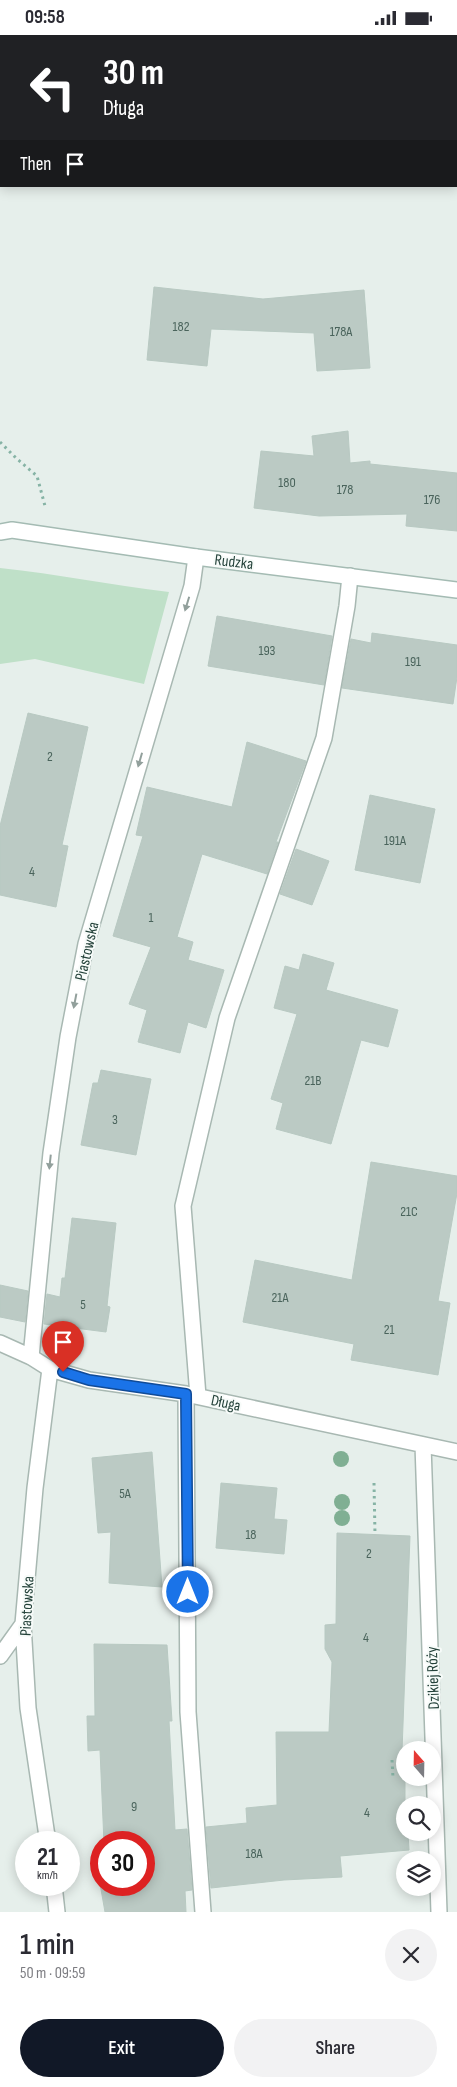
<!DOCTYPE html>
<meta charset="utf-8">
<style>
:root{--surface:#fff;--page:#f2f2f3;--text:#2b2b33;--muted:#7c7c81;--accent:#111827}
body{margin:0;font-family:"Sofia Sans Condensed",sans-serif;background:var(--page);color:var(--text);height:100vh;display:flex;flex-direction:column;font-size:19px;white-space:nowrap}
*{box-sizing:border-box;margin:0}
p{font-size:16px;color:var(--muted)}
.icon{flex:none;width:28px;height:28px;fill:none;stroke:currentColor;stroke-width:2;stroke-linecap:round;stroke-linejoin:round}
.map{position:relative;height:1877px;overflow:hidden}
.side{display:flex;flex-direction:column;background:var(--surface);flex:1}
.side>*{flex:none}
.top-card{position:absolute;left:0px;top:0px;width:458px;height:152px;box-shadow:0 2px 12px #0003;background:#202124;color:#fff;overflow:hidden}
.needle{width:32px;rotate:340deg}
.controls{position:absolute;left:396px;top:1706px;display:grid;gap:10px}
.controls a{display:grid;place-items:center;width:45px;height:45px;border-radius:50%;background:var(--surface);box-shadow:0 2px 12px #0003;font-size:25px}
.speed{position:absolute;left:15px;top:1796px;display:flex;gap:10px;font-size:25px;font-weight:700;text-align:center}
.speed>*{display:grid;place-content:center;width:65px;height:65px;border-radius:50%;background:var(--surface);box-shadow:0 2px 12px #0003;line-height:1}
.speed small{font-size:12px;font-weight:400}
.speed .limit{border:8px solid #d22;background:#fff;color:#111}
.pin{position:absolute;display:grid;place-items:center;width:42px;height:42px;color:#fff;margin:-51px -21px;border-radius:50% 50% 50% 0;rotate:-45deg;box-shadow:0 0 5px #0007}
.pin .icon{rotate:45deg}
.me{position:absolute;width:55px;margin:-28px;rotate:0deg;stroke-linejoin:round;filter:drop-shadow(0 0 4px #0008)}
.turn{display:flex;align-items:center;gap:18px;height:105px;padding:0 20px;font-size:22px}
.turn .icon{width:65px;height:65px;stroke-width:2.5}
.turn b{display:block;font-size:35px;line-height:42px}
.then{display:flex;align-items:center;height:48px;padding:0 20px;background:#0003;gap:10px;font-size:19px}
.round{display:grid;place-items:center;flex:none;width:52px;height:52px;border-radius:26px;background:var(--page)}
.headline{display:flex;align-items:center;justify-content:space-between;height:85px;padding:0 20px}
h1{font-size:30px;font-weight:600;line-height:38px}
.button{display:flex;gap:10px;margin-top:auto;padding:10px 20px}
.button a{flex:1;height:58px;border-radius:30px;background:var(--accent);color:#fff;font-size:20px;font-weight:600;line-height:58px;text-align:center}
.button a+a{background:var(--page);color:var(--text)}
.status{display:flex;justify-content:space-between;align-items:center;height:35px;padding:0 25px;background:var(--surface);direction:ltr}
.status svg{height:14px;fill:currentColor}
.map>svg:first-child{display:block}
.green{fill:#bfe0c8}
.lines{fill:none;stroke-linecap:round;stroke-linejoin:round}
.canal{stroke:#8ec9d4;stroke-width:44}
.building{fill:#bbcac4;stroke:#b8c9c2}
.minor-casing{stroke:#a8b8b2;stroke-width:18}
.secondary-casing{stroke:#a4bbb3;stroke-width:18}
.path{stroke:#86b3a5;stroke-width:3;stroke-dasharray:2.5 4;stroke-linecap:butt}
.minor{stroke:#fff;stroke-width:15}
.secondary{stroke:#fff;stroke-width:15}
.tree{fill:#80af93}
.oneway{fill:#92a09c}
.route-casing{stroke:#114b97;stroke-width:12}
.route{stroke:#1a73e8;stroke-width:9}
.labels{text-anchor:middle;stroke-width:4;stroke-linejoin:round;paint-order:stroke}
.number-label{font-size:14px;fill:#4a645c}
.street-label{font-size:16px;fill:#24423a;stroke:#f7fbf9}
</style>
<div class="status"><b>09:58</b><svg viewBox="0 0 49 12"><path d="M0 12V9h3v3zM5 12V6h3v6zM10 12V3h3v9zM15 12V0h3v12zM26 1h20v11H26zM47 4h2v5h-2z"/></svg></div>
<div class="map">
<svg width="457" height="1877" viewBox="0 0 457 1877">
<rect width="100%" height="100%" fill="#e6efeb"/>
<path class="green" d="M0,0H457V38L456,1H1L0,75Z
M0,533C57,539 112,550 169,557L144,649L35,624L0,629Z"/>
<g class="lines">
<path class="canal" d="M49,1V0"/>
</g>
<path class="building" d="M154,252L263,264L364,255L370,333L317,336L314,298L211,294L207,331L147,325Z
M348,396L350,428L370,426V429L457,438V496L406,491L407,479L319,481L254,473L261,416L314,421L312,401Z
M217,581L332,601L324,650L208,631Z
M372,598L457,610V642L453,669L342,653L351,604L371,608Z
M28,678L88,692L62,810L68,811L56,872L0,860V791Z
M247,707L306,726L276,807H278L267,839L202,819L177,902L193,907L188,925L224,935L206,993L188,987L180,1018L138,1007L147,975L129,969L151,912L113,901L143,801L136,800L147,752L232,772Z
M370,760L435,774L420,848L355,835Z
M296,814L329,826L312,870L280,859Z
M303,919L334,928L326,955L398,975L388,1012L361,1005L331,1109L276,1094L283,1068L271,1064L297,979L274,973L285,931L299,935Z
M101,1035L151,1044L136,1120L81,1110L93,1048H98Z
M371,1127L457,1141V1158L438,1266L450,1268L438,1340L351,1325L354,1309L243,1287L255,1225L352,1245Z
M72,1183L116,1188L107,1271L110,1272L106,1297L44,1289L47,1259L60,1262L62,1243H65Z
M0,1250L28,1256L25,1287L0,1282Z
M152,1417L162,1552L109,1548L111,1497L98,1498L92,1423Z
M221,1448L277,1453L274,1484L287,1485L284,1519L216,1513Z
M337,1498L410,1501L401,1743H405V1798H408L409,1815L340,1821L342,1842L284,1845L211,1853L206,1792L247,1788L246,1773L277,1770L276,1697H329L332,1627L325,1614V1590L336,1589Z
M94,1609L167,1610L172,1686H169L175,1795L187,1794L192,1855L185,1856L186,1877H105L99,1843H101V1850H144V1808H104L100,1715L88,1716L87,1681H95Z"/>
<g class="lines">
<defs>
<path id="minor" d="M0,1308L31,1322L50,1334L89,1345L186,1359L457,1417
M31,1322L51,1118L68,1002L86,909L192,551L196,522
M186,1359L188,1677L203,1877
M198,1361L183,1171L227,983L324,703L347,571L350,541
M423,1410L439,1877
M0,1621L23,1589
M48,1808L28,1673L23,1589L35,1453L50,1334
M54,1850L57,1877"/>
<path id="secondary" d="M0,497L12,495L196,522L457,555"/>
</defs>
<use href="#minor" class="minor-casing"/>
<use href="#secondary" class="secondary-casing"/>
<path class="path" d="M0,407L16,423L37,441L45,471
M374,1448L375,1500
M392,1725L393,1743"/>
<use href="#minor" class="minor"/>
<use href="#secondary" class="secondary"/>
</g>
<g class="tree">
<circle cx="341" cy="1424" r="8"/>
<circle cx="342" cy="1467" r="8"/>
<circle cx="342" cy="1483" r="8"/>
</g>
<defs><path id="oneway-solid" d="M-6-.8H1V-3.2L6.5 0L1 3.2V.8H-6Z" transform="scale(1.25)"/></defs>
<g class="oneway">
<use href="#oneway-solid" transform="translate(187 569) rotate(107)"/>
<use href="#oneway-solid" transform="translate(140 725) rotate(106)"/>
<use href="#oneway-solid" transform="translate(75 966) rotate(101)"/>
<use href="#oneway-solid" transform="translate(50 1127) rotate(96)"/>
</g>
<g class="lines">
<defs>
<path id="route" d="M63,1337L89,1345L186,1359L188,1557"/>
</defs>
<use href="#route" class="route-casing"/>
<use href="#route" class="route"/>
</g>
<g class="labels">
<g class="number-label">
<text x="181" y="296">182</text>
<text x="341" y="301">178A</text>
<text x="287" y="452">180</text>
<text x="345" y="459">178</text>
<text x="432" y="469">176</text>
<text x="267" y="620">193</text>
<text x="413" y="631">191</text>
<text x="50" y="726">2</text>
<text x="395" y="810">191A</text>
<text x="32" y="841">4</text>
<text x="151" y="887">1</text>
<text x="313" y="1050">21B</text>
<text x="115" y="1089">3</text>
<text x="409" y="1181">21C</text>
<text x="280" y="1267">21A</text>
<text x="83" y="1274">5</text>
<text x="389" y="1299">21</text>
<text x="125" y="1463">5A</text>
<text x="251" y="1504">18</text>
<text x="369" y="1523">2</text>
<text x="366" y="1607">4</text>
<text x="134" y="1776">9</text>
<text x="367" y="1782">4</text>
<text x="254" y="1823">18A</text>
</g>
<g class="street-label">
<text transform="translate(234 526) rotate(7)" y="6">Rudzka</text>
<text transform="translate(86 916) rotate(-77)" y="6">Piastowska</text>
<text transform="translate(226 1367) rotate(12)" y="6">Długa</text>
<text transform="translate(26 1571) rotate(-87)" y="6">Piastowska</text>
<text transform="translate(432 1643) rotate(-92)" y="6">Dzikiej Róży</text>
</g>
</g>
</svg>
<div class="controls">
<a><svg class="needle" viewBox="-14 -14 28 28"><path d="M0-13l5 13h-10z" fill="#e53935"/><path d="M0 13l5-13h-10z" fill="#7c7c81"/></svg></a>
<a><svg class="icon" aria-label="search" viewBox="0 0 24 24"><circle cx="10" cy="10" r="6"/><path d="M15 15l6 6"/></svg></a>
<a><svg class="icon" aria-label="layers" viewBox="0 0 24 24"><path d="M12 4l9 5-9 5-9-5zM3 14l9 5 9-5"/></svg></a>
</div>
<div class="speed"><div>21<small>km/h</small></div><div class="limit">30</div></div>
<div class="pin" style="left:63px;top:1337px;background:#d93025"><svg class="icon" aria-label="arrive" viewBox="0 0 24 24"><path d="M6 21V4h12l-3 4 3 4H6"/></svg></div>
<svg class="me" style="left:188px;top:1557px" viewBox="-20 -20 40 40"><circle r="17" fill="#1a73e8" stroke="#fff" stroke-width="3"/><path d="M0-11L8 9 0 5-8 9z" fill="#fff"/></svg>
<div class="top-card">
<div class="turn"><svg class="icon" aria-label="left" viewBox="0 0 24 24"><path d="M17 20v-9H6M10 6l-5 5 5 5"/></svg><div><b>30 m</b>Długa</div></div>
<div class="then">Then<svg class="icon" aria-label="arrive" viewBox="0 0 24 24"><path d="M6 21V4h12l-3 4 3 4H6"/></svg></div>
</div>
</div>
<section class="side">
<div class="headline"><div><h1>1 min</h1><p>50 m · 09:59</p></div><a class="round"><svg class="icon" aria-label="close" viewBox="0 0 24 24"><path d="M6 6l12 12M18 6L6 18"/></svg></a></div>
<div class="button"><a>Exit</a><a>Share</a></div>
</section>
